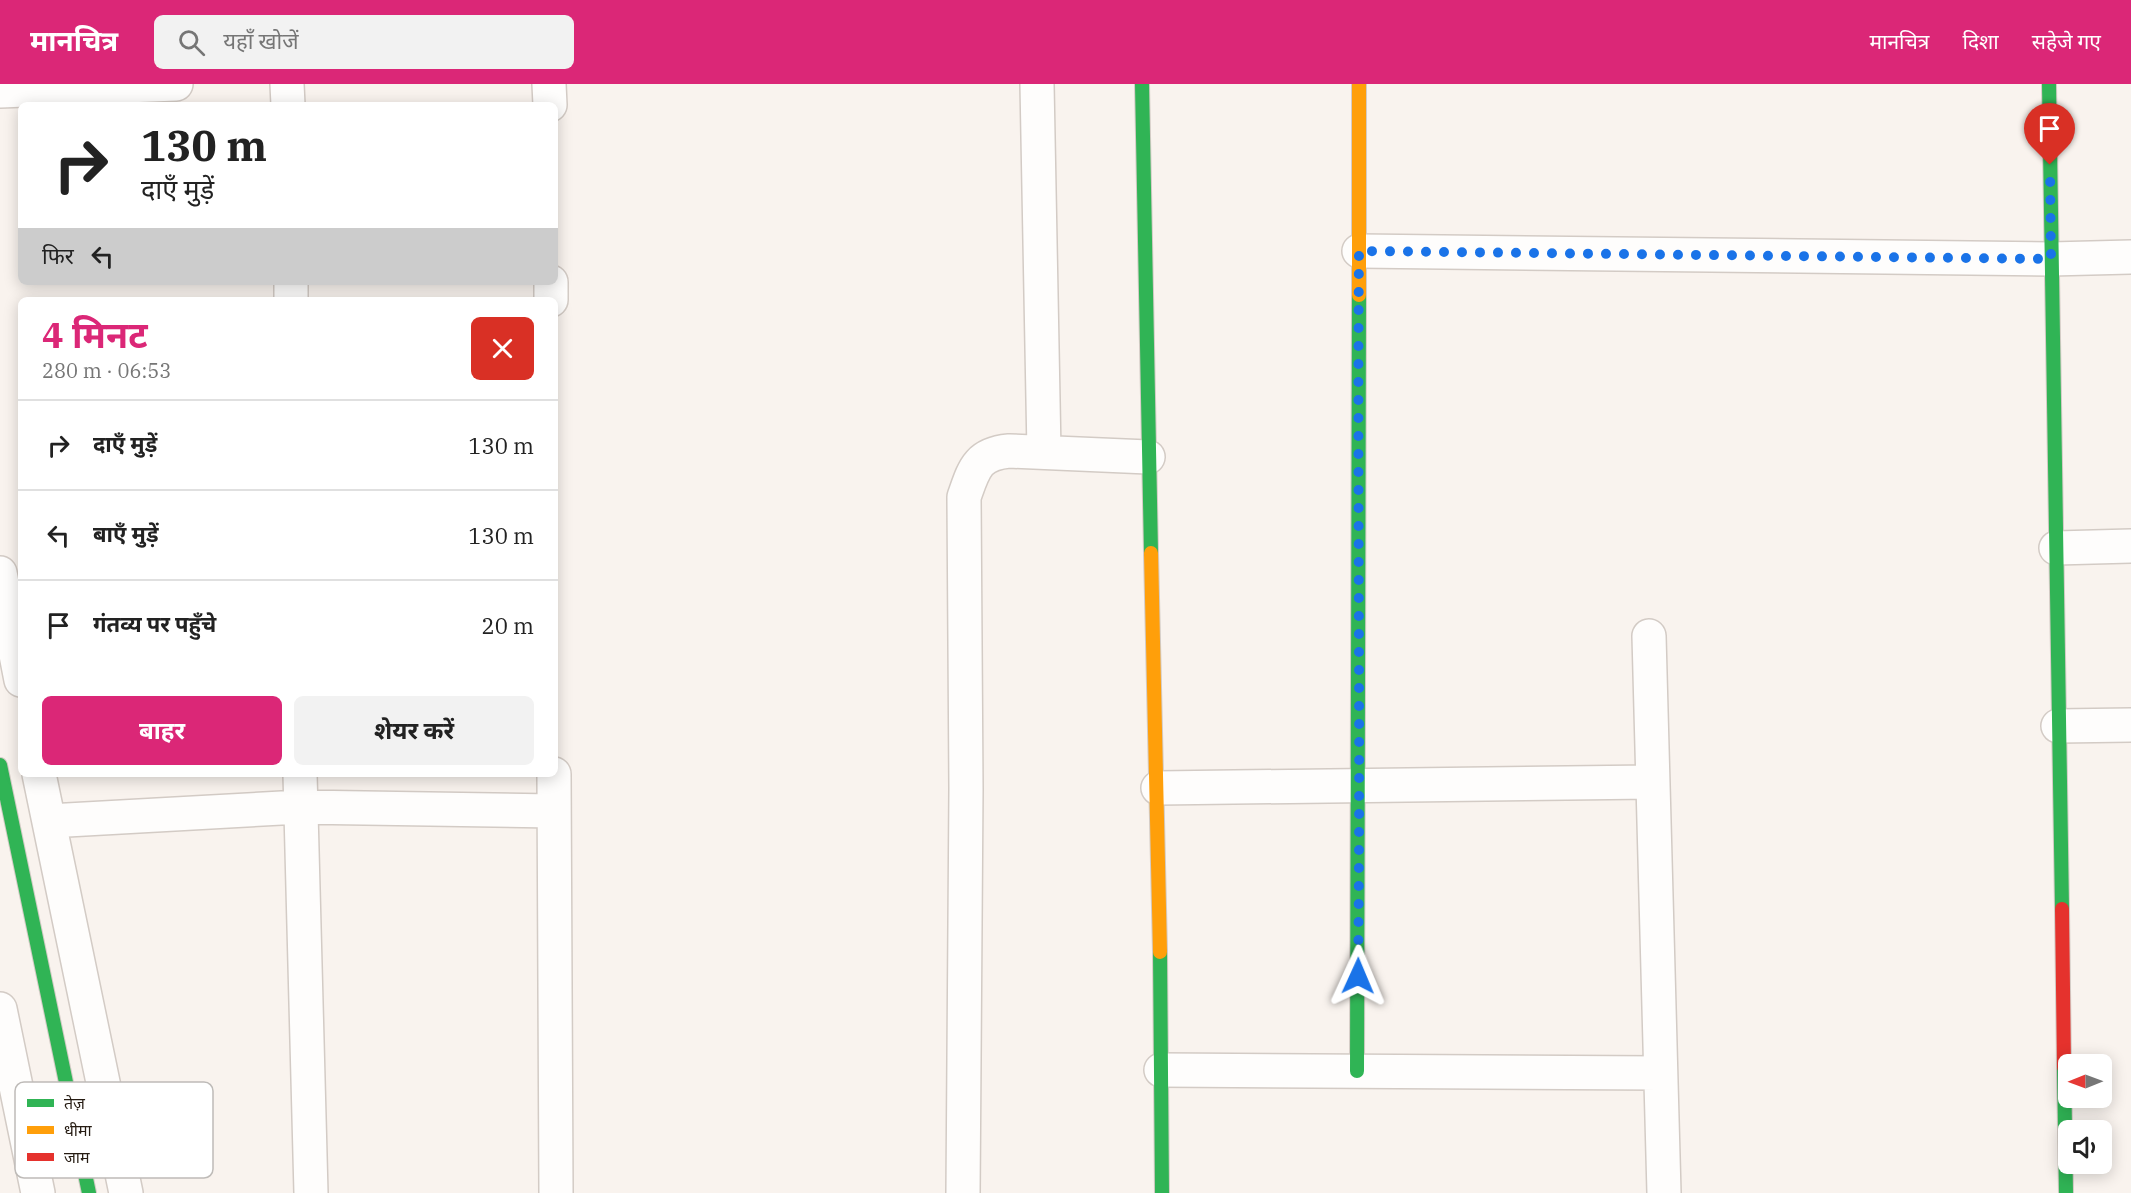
<!DOCTYPE html>
<html lang="hi">
<meta charset="utf-8">
<style>
:root{--surface:#fff;--page:#f2f2f2;--text:#222;--muted:#767676;--line:#e0e0e0;--accent:#db2777}
body{margin:0;font-family:"IBM Plex Serif","Noto Sans Devanagari",serif;background:var(--page);color:var(--text);height:100vh;display:flex;flex-direction:column;font-size:22px;white-space:nowrap}
*{box-sizing:border-box;margin:0}
p{font-size:20px;color:var(--muted)}
.icon{flex:none;width:33px;height:33px;fill:none;stroke:currentColor;stroke-width:2;stroke-linecap:round;stroke-linejoin:round}
.map{position:relative;flex:1;overflow:hidden}
.sheet{position:absolute;left:18px;top:213px;width:540px;height:480px;display:flex;flex-direction:column;background:var(--surface);border-radius:9px;box-shadow:0 3px 15px #0003}
.sheet>*{flex:none}
.banner{position:absolute;left:18px;top:18px;width:540px;height:183px;border-radius:9px;box-shadow:0 3px 15px #0003;background:#fff;color:var(--text);overflow:hidden}
.needle{width:39px;rotate:269deg}
.fabs{position:absolute;left:2058px;top:970px;display:grid;gap:12px}
.fabs a{display:grid;place-items:center;width:54px;height:54px;border-radius:9px;background:var(--surface);box-shadow:0 3px 15px #0003;font-size:30px}
.pin{position:absolute;display:grid;place-items:center;width:51px;height:51px;color:#fff;margin:-62px -26px;border-radius:50% 50% 50% 0;rotate:-45deg;box-shadow:0 0 6px #0007}
.pin .icon{rotate:45deg}
.me{position:absolute;width:66px;margin:-33px;rotate:1deg;stroke-linejoin:round;filter:drop-shadow(0 0 4px #0008)}
.turn{display:flex;align-items:center;gap:21px;height:126px;padding:0 24px;font-size:27px}
.turn .icon{width:78px;height:78px;stroke-width:2.5}
.turn b{display:block;font-size:42px;line-height:51px}
.then{display:flex;align-items:center;height:57px;padding:0 24px;background:#0003;gap:12px;font-size:22px}
.round{display:grid;place-items:center;flex:none;width:63px;height:63px;border-radius:9px;background:var(--page)}
.head{display:flex;align-items:center;justify-content:space-between;height:102px;padding:0 24px}
h1{font-size:36px;font-weight:700;line-height:45px;color:var(--accent)}
.cta{display:flex;gap:12px;margin-top:auto;padding:12px 24px}
.cta a{flex:1;height:69px;border-radius:9px;background:var(--accent);color:#fff;font-size:24px;font-weight:700;line-height:69px;text-align:center}
.cta a+a{background:var(--page);color:var(--text)}
ul{padding:0;list-style:none}
li{display:flex;align-items:center;gap:18px;height:90px;padding:0 24px;border-top:2px solid var(--line)}
li div{flex:1}
li b{display:block;font-size:22px}
li em{font-style:normal}
header{display:flex;align-items:center;gap:36px;box-sizing:border-box;height:84px;padding:0 30px;background:var(--accent);color:#fff}
header strong{font-size:28px}
nav{display:flex;gap:33px;margin-inline-start:auto;font-size:21px}
.search{width:420px;height:54px;background:var(--page);display:flex;align-items:center;gap:15px;box-sizing:border-box;padding:0 21px;border-radius:9px;color:var(--muted);font-size:22px}
.map>svg:first-child{display:block}
.lines{fill:none;stroke-linecap:round;stroke-linejoin:round}
.street-casing{stroke:#d3cbc5;stroke-width:36}
.fast-casing{stroke:#d3cbc5;stroke-width:16}
.slow-casing{stroke:#d3cbc5;stroke-width:16}
.jam-casing{stroke:#d3cbc5;stroke-width:16}
.street{stroke:#fefdfc;stroke-width:33}
.fast{stroke:#30b455;stroke-width:14}
.slow{stroke:#ff9f0a;stroke-width:14}
.jam{stroke:#e5322d;stroke-width:14}
.route{stroke:#1a73e8;stroke-width:10;stroke-dasharray:0 18}
.key{fill:#fff;stroke:#bebbb8;stroke-width:1.5}
.key-label{font-size:16px;fill:#261c13}
</style>
<header>
<strong>मानचित्र</strong>
<div class="search"><svg class="icon" aria-label="search" viewBox="0 0 24 24"><circle cx="10" cy="10" r="6"/><path d="M15 15l6 6"/></svg>यहाँ खोजें</div>
<nav><a>मानचित्र</a><a>दिशा</a><a>सहेजे गए</a></nav>
</header>
<div class="map">
<svg width="2131" height="1109" viewBox="0 0 2131 1109">
<rect width="100%" height="100%" fill="#f9f3ee"/>
<g class="lines">
<defs>
<path id="street" d="M287,0L288,21
M549,0L550,21
M1037,0L1044,368
M0,7L176,0
M1359,167L2051,175L2131,173
M291,198V216
M551,198V216
M2056,464L2131,462
M0,489L21,596
M1649,552L1664,1109
M2058,642L2131,641
M39,690L126,1109
M300,690L311,1109
M554,690L556,1109
M1158,704L1652,698
M49,737L300,723L554,727
M0,925L38,1109
M1161,986L1659,989
M963,1109L966,705L964,413C974,385 977,370 1009,367L1148,373"/>
<path id="fast" d="M1142,0L1151,469
M2049,0L2062,825
M0,681L89,1109
M1160,868L1162,1109
M2064,983L2066,1109
M1357,987L1359,211"/>
<path id="slow" d="M1359,211V0
M1151,469L1160,868"/>
<path id="jam" d="M2062,825L2064,983"/>
</defs>
<use href="#street" class="street-casing"/>
<use href="#fast" class="fast-casing"/>
<use href="#slow" class="slow-casing"/>
<use href="#jam" class="jam-casing"/>
<use href="#street" class="street"/>
<use href="#fast" class="fast"/>
<use href="#slow" class="slow"/>
<use href="#jam" class="jam"/>
</g>
<g class="lines">
<path class="route" d="M1358,892C1361,650 1357,409 1359,167L2051,175L2050,81"/>
</g>
<rect x="15" y="998" width="198" height="96" rx="9" class="key"/>
<rect x="27" y="1015" width="27" height="8" fill="#30b455"/>
<rect x="27" y="1042" width="27" height="8" fill="#ff9f0a"/>
<rect x="27" y="1069" width="27" height="8" fill="#e5322d"/>
<g class="key-label">
<text x="64" y="1025">तेज़</text>
<text x="64" y="1052">धीमा</text>
<text x="64" y="1079">जाम</text>
</g>
</svg>
<div class="fabs">
<a><svg class="needle" viewBox="-14 -14 28 28"><path d="M0-13l5 13h-10z" fill="#e53935"/><path d="M0 13l5-13h-10z" fill="#767676"/></svg></a>
<a><svg class="icon" aria-label="sound" viewBox="0 0 24 24"><path d="M4 9h4l5-4v14l-5-4H4zM17 9q2 3 0 6"/></svg></a>
</div>
<div class="pin" style="left:2050px;top:81px;background:#d93025"><svg class="icon" aria-label="arrive" viewBox="0 0 24 24"><path d="M6 21V4h12l-3 4 3 4H6"/></svg></div>
<svg class="me" style="left:1358px;top:892px" viewBox="-20 -20 40 40"><path d="M0-17L14 15 0 8-14 15z" fill="#1a73e8" stroke="#fff" stroke-width="4"/></svg>
<div class="banner">
<div class="turn"><svg class="icon" aria-label="right" viewBox="0 0 24 24"><path d="M7 20v-9h11M14 6l5 5-5 5"/></svg><div><b>130 m</b>दाएँ मुड़ें</div></div>
<div class="then">फिर<svg class="icon" aria-label="left" viewBox="0 0 24 24"><path d="M17 20v-9H6M10 6l-5 5 5 5"/></svg></div>
</div>
<section class="sheet">
<div class="head"><div><h1>4 मिनट</h1><p>280 m · 06:53</p></div><a class="round" style="background:#d93025;color:#fff"><svg class="icon" aria-label="close" viewBox="0 0 24 24"><path d="M6 6l12 12M18 6L6 18"/></svg></a></div>
<ul>
<li><svg class="icon" aria-label="right" viewBox="0 0 24 24"><path d="M7 20v-9h11M14 6l5 5-5 5"/></svg><div><b>दाएँ मुड़ें</b></div><em>130 m</em></li>
<li><svg class="icon" aria-label="left" viewBox="0 0 24 24"><path d="M17 20v-9H6M10 6l-5 5 5 5"/></svg><div><b>बाएँ मुड़ें</b></div><em>130 m</em></li>
<li><svg class="icon" aria-label="arrive" viewBox="0 0 24 24"><path d="M6 21V4h12l-3 4 3 4H6"/></svg><div><b>गंतव्य पर पहुँचे</b></div><em>20 m</em></li>
</ul>
<div class="cta"><a>बाहर</a><a>शेयर करें</a></div>
</section>
</div>
